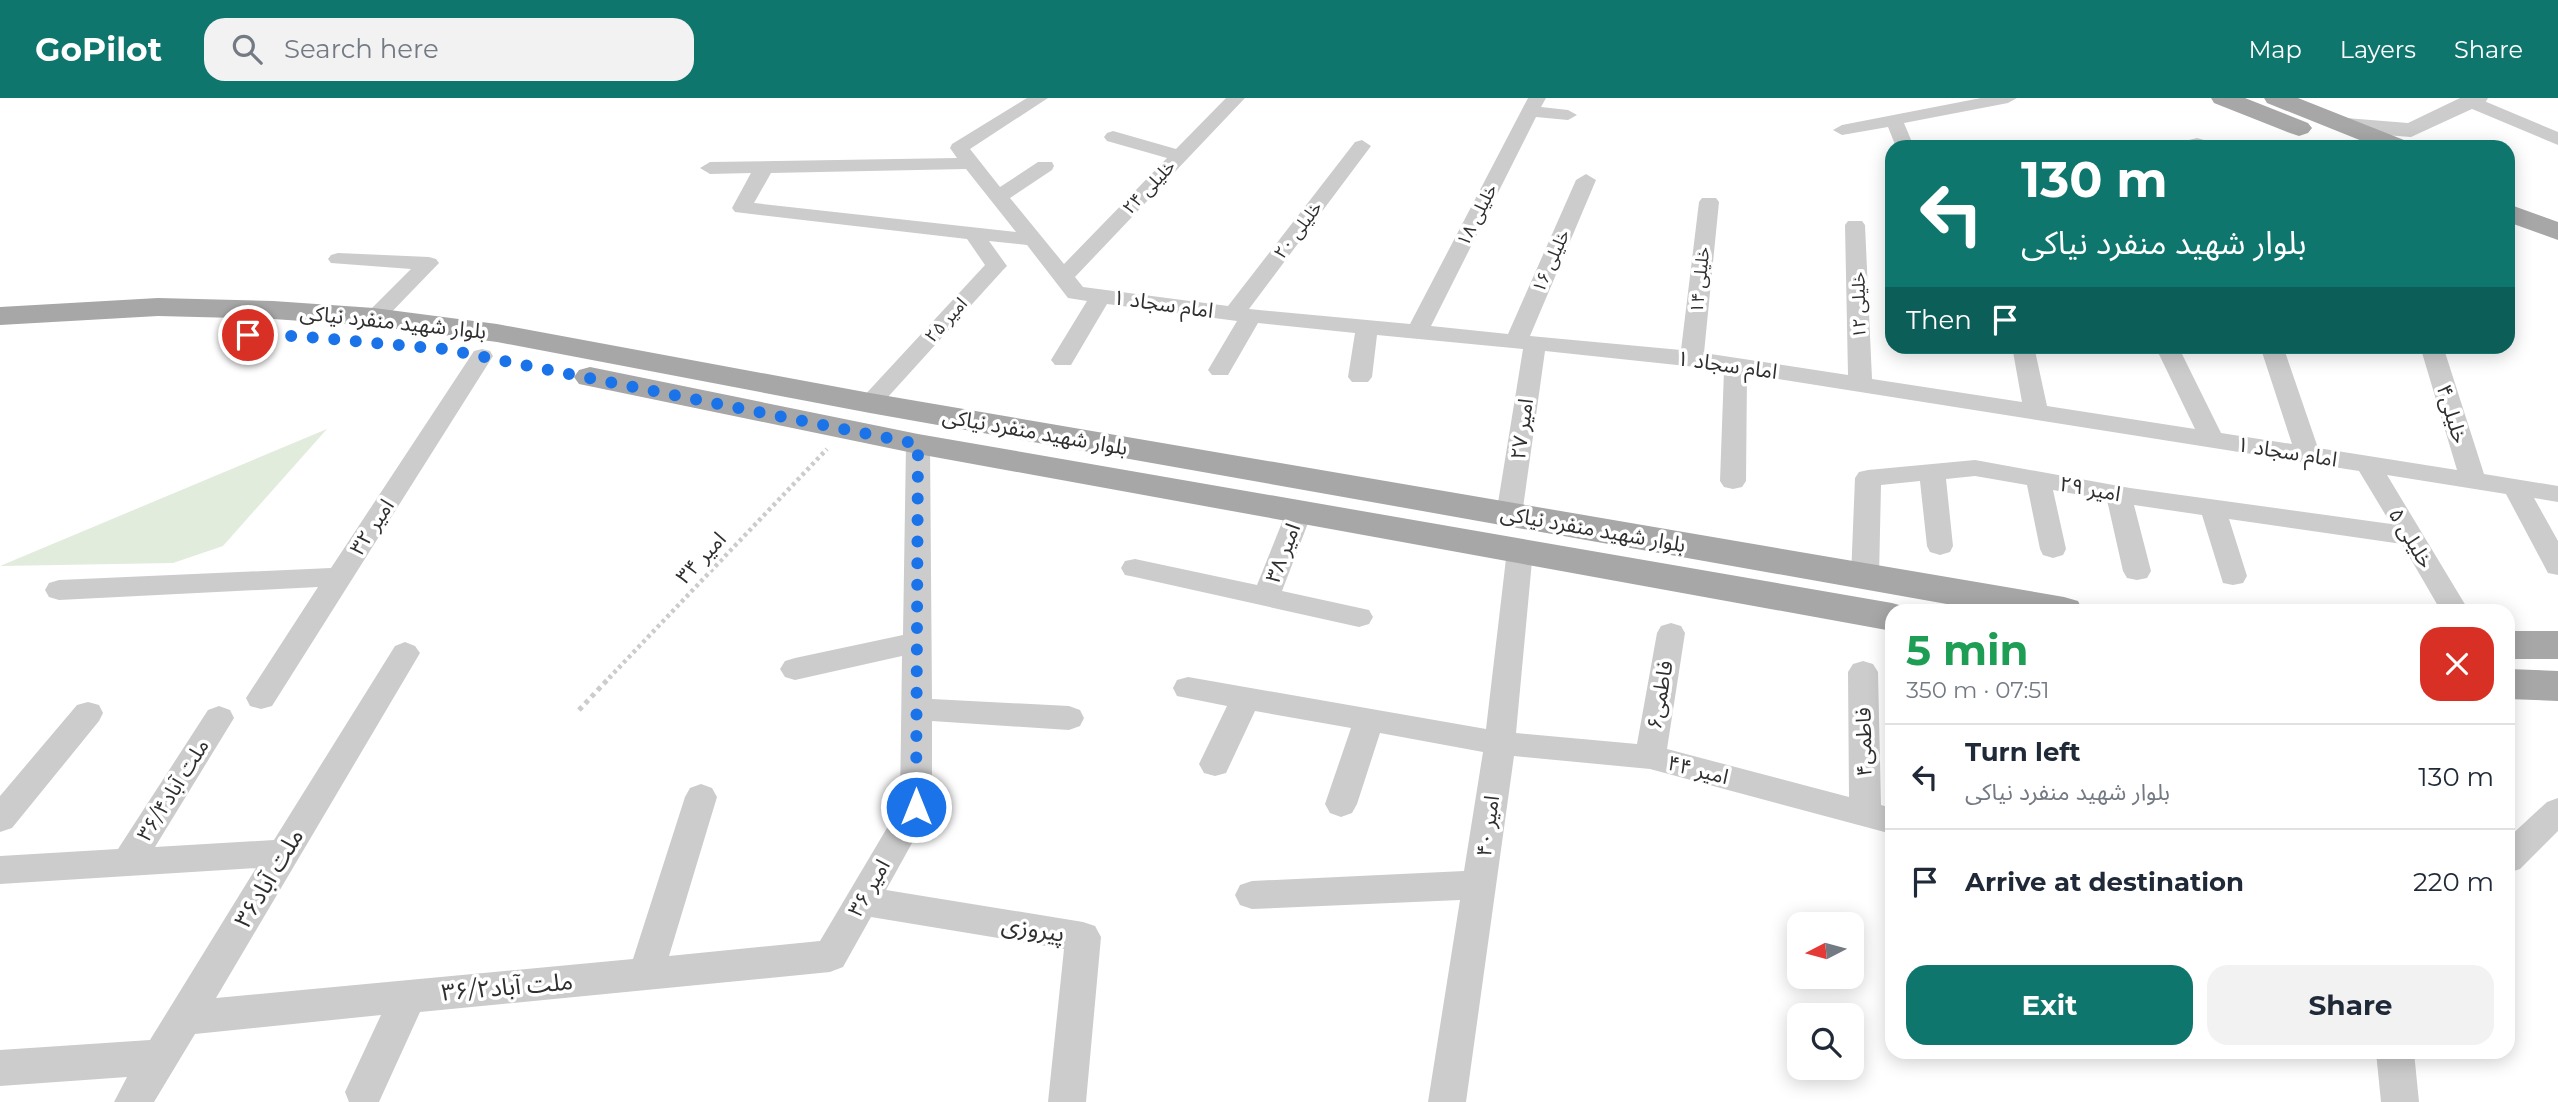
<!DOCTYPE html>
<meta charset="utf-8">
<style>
:root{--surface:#fff;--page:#f2f2f3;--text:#1f2937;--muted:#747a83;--line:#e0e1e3;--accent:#0f766e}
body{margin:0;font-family:Montserrat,"Noto Sans Arabic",sans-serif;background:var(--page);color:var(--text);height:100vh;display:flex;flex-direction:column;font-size:26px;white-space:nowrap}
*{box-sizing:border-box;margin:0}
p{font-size:23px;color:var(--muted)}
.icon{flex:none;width:38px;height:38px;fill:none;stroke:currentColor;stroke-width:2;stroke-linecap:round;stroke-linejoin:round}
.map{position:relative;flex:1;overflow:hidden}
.drawer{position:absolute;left:1885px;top:506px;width:630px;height:455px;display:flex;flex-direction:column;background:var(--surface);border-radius:21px;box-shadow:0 4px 18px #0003}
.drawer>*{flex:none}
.guide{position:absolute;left:1885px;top:42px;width:630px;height:214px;border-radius:21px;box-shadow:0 4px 18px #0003;background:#0f766e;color:#fff;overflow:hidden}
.needle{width:46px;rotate:264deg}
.buttons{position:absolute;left:1787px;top:814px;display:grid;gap:14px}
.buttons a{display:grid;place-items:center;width:77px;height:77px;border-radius:14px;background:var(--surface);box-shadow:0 4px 18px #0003;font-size:35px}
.pin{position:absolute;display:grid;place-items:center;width:60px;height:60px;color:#fff;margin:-30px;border:4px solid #fff;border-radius:50%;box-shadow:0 2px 7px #0007}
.me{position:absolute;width:77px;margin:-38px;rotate:0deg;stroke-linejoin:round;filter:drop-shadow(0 0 5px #0008)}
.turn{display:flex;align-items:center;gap:24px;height:147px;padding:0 21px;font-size:32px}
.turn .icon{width:91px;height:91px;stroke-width:2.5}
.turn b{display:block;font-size:49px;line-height:60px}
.then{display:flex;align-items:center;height:66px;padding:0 21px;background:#0003;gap:14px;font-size:26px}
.round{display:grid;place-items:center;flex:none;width:74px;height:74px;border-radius:21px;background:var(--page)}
.headline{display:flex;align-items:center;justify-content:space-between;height:119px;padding:0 21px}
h1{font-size:42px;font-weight:700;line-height:52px;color:#1e9e55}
.button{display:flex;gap:14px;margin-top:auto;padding:14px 21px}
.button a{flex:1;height:80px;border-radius:21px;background:var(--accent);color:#fff;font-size:28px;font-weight:700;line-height:80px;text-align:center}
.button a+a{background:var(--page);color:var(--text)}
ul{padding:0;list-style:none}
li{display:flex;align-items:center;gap:21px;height:105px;padding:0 21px;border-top:2px solid var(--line)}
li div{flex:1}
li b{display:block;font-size:26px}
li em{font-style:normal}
header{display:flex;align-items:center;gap:42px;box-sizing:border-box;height:98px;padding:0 35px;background:var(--accent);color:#fff}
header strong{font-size:33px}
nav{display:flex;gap:38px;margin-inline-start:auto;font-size:24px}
.search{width:490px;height:63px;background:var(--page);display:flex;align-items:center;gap:18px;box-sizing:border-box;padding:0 24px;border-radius:21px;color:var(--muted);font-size:26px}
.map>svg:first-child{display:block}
.green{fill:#e2ecdd}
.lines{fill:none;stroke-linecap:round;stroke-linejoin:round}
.path-far1{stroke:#ccc;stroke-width:4.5;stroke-dasharray:3.5 3.5;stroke-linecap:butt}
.path{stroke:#ccc;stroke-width:5;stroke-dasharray:4.5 4.5;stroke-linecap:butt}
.minor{fill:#ccc;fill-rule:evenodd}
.tertiary{fill:#ccc;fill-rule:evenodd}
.primary{fill:#a7a7a7;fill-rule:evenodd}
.route{stroke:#1a73e8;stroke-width:12;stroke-dasharray:0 21.6}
.labels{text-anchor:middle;stroke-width:7;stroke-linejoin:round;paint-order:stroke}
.far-street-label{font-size:18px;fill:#2f2f2f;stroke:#fff}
.street-label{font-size:21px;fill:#2f2f2f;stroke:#fff}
.near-street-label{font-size:24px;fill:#2f2f2f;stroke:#fff}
</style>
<header>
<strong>GoPilot</strong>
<div class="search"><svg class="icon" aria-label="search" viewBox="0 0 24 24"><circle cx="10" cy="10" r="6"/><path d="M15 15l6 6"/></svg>Search here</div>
<nav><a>Map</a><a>Layers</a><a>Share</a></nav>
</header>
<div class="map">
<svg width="2558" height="1004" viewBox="0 0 2558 1004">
<rect width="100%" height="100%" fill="#fff"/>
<path class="green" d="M327,331L223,448L173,465L0,468Z"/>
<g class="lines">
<path class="path-far1" d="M609,580L827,351"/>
<path class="path" d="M579,612L611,578"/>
<path class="minor" d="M1027,0H1048L970,51L1000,89L1038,64H1052L1054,68L1052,72L1010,100L1064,166L1167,60L1107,43L1104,39L1107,35L1113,33L1176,51L1226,0H1245L1075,179L1083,189L1228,208L1355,44L1362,42L1371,48L1249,211L1410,226L1528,0H1546L1541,9L1568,12L1577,17L1568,22L1536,19L1431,228L1508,236L1576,82L1586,76L1596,82L1530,238L1681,252L1699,104L1702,100H1716L1719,104L1704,255L1848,277L1845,127L1848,123H1862L1865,127L1872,281L2022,304L2012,248H2034L2047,308L2195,331L2155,248H2178L2221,335L2292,346L2260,248H2283L2318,350L2457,372L2420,248H2443L2484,376L2558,388V404L2534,400L2558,443V477L2548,475L2506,396L2387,377L2469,513H2441L2402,446L2229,421L2247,478L2243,485L2233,487L2223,485L2202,417L2134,407L2151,473L2147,480L2137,482L2127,480L2123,473L2107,402L2053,392L2066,451L2063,457L2053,460L2043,457L2040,451L2027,387L1975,378L1946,381L1953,448L1950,454L1940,457L1930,454L1927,448L1920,383L1881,387L1879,479L1875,486L1865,488L1855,486L1851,479L1855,380L1859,374L1868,372L1975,362L2130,390L2391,426L2359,373L1747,276L1746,383L1742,389L1733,391L1724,389L1720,383L1724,272L1545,253L1522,417L1518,423L1509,426L1500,423L1496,417L1523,251L1377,237L1372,279L1368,284H1352L1348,279L1355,235L1258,225L1228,277H1212L1208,272L1237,223L1107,206L1071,267H1055L1051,262L1087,203L1068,200L1027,147L989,143L1007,168L1003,172L878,310L870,312L862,310L858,305L862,300L985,167L967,141L735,114L732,110L751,75L710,76L700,70L710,64L957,60L950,50L952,46ZM966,71L1016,134L754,105L771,75Z
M1981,0H2017L2008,5L1904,25L1914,49H1896L1888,29L1842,37L1833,32L1842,27Z
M2466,0H2477L2558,34V47L2465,8L2462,4Z
M2197,40L2204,42L2206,46L2204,49H2175L2177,45Z
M338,155L429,159L436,161L439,165L382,224H366L363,219L411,171L331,165L328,161L331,157Z
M482,251L490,253L493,258L272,608L261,611L250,608L246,600L318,489L59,502L49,499L45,492L49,485L59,482L331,470L474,253Z
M918,338L927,341L930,346L932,601L1069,608L1080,612L1084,620L1080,628L1069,632L932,623V709L886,792L1083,824L1095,828L1101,839L1086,1004H1048L1064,851L871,819L843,869L830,874L420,914L379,1004H349L345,994L381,917L195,936L154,1004H114L127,979L0,988V952L150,942L256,770L0,786V758L118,751L208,612L219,608L230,612L234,620L155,749L274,742L395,548L405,544L415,548L420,555L216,900L633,861L685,699L690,690L701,686L712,690L717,699L669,858L820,843L900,708L902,558L795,582L785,579L780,571L785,563L795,560L903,537L906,346L909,341Z
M1300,404L1309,406L1313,412L1282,493L1369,512L1373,519L1369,526L1359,529L1135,479L1125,477L1121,470L1125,463L1135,461L1257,487L1287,412L1291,406Z
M1520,443L1530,446L1533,452L1516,635L1637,646L1657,535L1661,528L1671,525L1681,528L1685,535L1667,651L1849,699L1848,574L1853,566L1863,563L1873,566L1878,574L1881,707L1892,710V736L1650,671L1514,658L1466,1004H1428L1460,802L1252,811L1240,807L1235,797L1240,787L1252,783L1464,773L1483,654L1380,635L1357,706L1352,715L1341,719L1330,715L1325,706L1351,630L1255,613L1226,675L1215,678L1204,675L1199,666L1227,608L1177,598L1173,590L1177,582L1188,579L1486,631L1507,452L1510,446Z
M88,604L99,607L103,615L99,623L12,730L0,734V698L77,607Z
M2558,700V733L2520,771L2508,775V740L2547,704Z
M2376,954H2414L2419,1004H2381Z"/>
<path class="tertiary" d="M2460,0H2488L2485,5L2411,39L2346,34L2338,32L2335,27L2338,22L2346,20L2408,25Z"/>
<path class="primary" d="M2211,0H2245L2308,25L2312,30L2308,35L2299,38L2290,35L2214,5Z
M2264,0H2298L2409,44L2413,49H2377L2267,5Z
M2508,106L2558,124V142L2508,124Z
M158,200L273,203L374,210L497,226L870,295L2064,499L2078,503L2083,513H1986L870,315L497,244L374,228L273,221L158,218L0,227V209Z
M590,269L918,336L1892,505L1906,509L1908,513H1892V533L918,356L579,286L574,279L579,272Z
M2508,533H2558V561H2508Z
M2508,571L2558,573V603L2508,601Z"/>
</g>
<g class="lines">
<path class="route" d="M248,237L296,238L444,251L918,346L916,709"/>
</g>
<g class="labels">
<g class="far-street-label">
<text transform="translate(1149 89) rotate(-46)" y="6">خلیلی ۲۴</text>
<text transform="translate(1477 117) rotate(-63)" y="6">خلیلی ۱۸</text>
<text transform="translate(1298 132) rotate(-53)" y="6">خلیلی ۲۰</text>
<text transform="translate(1551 163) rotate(-66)" y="6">خلیلی ۱۶</text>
<text transform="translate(1700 182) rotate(-84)" y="6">خلیلی ۱۴</text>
<text transform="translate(1859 207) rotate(-91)" y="6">خلیلی ۱۲</text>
<text transform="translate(946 222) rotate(-48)" y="6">امیر ۲۵</text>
</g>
<g class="street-label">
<text transform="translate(1163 206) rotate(8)" y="7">امام سجاد ۱</text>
<text transform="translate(393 224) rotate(6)" y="7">بلوار شهید منفرد نیاکی</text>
<text transform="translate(1727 267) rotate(8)" y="7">امام سجاد ۱</text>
<text transform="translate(2452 316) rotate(73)" y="7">خلیلی۴</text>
<text transform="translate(1522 331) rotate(-82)" y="7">امیر ۲۷</text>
<text transform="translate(1035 334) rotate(10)" y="7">بلوار شهید منفرد نیاکی</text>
<text transform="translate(2287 354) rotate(9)" y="7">امام سجاد ۱</text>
<text transform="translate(2090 391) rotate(10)" y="7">امیر ۲۹</text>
<text transform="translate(372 429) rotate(-57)" y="7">امیر ۳۲</text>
<text transform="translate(1593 431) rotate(10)" y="7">بلوار شهید منفرد نیاکی</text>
<text transform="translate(2411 440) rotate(59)" y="7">خلیلی ۵</text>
<text transform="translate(1283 455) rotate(-69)" y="7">امیر ۳۸</text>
<text transform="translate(701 460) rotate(-47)" y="7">امیر ۳۴</text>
<text transform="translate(1660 597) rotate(-80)" y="7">فاطمی۶</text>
<text transform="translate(1864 644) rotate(-91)" y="7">فاطمی۴</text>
<text transform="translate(1698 672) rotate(14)" y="7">امیر ۴۴</text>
<text transform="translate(173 692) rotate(-58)" y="7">ملت آباد۳۶/۴</text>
<text transform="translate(1488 728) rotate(-82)" y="7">امیر ۴۰</text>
<text transform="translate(869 790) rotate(-60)" y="7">امیر ۳۶</text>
</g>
<g class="near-street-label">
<text transform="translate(269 780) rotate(-59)" y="8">ملت آباد۳۶</text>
<text transform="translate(1033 831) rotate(9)" y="8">پیروزی</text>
<text transform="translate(507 889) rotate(-5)" y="8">ملت آباد۳۶/۲</text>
</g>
</g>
</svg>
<div class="buttons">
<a><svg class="needle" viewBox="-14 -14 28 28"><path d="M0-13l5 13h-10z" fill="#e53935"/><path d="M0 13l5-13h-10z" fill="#747a83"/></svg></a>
<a><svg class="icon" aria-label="search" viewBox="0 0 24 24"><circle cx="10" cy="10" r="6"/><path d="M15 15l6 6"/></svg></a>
</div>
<div class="pin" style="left:248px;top:237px;background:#d93025"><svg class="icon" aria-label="arrive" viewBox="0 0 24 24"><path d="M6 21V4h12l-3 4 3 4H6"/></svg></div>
<svg class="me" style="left:916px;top:709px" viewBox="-20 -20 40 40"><circle r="17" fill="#1a73e8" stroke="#fff" stroke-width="3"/><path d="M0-11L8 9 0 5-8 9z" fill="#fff"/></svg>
<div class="guide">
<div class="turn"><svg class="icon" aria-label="left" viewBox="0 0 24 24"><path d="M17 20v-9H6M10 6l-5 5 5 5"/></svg><div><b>130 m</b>بلوار شهید منفرد نیاکی</div></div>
<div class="then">Then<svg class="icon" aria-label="arrive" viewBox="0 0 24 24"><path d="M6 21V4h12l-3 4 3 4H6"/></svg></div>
</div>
<section class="drawer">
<div class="headline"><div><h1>5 min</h1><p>350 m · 07:51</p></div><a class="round" style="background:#d93025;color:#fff"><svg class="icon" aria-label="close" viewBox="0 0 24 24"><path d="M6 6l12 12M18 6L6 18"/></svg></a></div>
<ul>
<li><svg class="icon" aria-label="left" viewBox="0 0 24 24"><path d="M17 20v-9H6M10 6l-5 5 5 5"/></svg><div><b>Turn left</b><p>بلوار شهید منفرد نیاکی</p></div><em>130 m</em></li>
<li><svg class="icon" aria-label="arrive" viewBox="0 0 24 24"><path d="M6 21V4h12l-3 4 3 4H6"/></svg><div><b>Arrive at destination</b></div><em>220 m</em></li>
</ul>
<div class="button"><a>Exit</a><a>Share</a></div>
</section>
</div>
